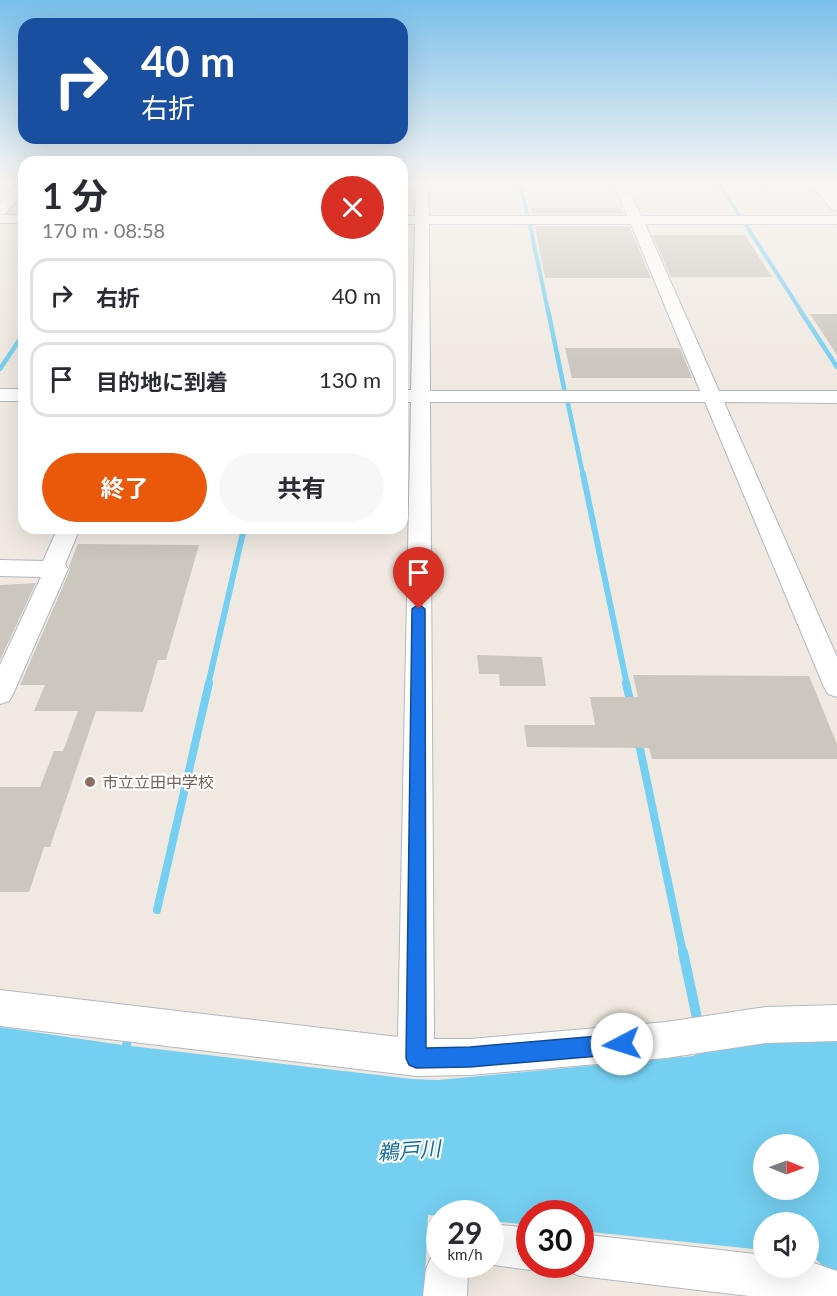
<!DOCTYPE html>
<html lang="ja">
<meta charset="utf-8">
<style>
:root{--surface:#fff;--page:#f7f7f7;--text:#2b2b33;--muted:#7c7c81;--line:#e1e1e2;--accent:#ea580c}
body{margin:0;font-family:Lato,"Noto Sans JP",sans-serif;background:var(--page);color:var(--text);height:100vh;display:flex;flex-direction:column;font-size:22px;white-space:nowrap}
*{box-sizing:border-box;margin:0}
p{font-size:20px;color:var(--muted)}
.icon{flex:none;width:33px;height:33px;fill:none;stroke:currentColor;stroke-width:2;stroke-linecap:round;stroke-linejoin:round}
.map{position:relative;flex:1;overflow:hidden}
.panel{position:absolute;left:18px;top:156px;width:390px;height:378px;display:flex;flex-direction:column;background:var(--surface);border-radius:18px;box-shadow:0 6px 24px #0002}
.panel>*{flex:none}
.guide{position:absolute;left:18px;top:18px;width:390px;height:126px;border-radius:18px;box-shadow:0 6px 24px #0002;background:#1a4fa0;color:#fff;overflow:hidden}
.needle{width:39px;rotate:91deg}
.controls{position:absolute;left:753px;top:1134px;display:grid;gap:12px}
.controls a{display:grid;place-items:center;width:66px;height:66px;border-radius:50%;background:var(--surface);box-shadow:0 6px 24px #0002;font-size:30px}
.speed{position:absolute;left:426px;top:1200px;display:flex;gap:12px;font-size:30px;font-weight:700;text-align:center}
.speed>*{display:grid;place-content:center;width:78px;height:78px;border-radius:50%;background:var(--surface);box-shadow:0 6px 24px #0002;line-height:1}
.speed small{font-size:15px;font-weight:400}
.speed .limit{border:9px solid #d22;background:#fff;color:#111}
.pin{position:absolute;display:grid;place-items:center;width:51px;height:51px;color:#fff;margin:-62px -26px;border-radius:50% 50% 50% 0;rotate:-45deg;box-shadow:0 0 6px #0007}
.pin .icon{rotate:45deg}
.me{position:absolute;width:66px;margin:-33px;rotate:265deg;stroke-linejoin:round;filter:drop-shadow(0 0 4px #0008)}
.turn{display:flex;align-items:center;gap:21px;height:126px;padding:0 24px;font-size:27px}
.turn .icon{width:78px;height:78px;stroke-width:2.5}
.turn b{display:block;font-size:42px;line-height:51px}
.round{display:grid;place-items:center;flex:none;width:63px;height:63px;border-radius:32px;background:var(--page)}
.summary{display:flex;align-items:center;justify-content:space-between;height:102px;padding:0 24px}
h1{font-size:36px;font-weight:700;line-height:45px}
.cta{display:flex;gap:12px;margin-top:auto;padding:12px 24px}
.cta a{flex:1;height:69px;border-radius:36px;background:var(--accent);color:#fff;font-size:24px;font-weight:700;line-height:69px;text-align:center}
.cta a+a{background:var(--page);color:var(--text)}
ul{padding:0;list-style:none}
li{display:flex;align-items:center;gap:18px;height:75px;margin:0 12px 9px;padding:0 12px;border:3px solid var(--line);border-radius:18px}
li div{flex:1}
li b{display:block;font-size:22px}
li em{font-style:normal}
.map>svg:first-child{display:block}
.water{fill:#75cff0;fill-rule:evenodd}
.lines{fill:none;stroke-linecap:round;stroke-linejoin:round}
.stream-far4{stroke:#75cff0;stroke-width:4}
.stream-far3{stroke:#75cff0;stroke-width:4.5}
.stream-far2{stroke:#75cff0;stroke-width:6}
.stream-far1{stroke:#75cff0;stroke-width:8}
.stream{stroke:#75cff0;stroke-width:10}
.building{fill:#cbc7bf}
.street-casing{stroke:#b4b7c1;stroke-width:2}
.secondary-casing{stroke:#b4b7c1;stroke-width:2}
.street{fill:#fff;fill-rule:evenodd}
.secondary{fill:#fff;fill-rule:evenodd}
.route{fill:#1a73e8;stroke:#114b97;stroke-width:1.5}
.education-dot{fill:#8d6e63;stroke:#fff;stroke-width:2}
.labels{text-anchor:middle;stroke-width:4.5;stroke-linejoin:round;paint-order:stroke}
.education-label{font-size:16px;fill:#785e54;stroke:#fff;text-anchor:start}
.near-water-label{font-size:21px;font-style:italic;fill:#0d6fa3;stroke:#fff}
</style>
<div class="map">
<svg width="837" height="1296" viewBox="0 0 837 1296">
<rect width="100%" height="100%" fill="#efe9e1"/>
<path class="water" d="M0,1027L122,1045L123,1041H131V1046L412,1079L438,1080L693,1056L723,1042L837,1039V1276H834L809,1253L808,1222H764L763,1250L581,1231L580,1214H530L529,1225L491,1221L490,1214H440L439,1216L428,1215L424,1296H0ZM764,1144H808V1190H764Z"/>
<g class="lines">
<path class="stream-far4" d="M520,183L528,218
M718,183L741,218
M529,221L548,311
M744,222L801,311"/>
<path class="stream-far3" d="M548,310L565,393
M800,310L837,367
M0,369L24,333
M567,399L583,475"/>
<path class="stream-far2" d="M583,474L627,685
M208,685L244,528"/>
<path class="stream-far1" d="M626,683L631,705
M638,739L683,953
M157,910L209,683"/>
<path class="stream" d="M683,952L697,1018"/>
</g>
<path class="building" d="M530,208H621L624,214H532Z
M535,226H629L651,278H545Z
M652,235H745L772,277H671Z
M810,314H837V355Z
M565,348H680L692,378H572Z
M78,544L199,545L166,660H158L143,712L96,711L50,847H44L29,892H0V787H40L54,751H63L78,711H34L45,685H20L70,570L69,566Z
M36,583L0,660V585Z
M477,655L542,657L546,686H500L499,674H479Z
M633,675L809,676L837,744V759H652L649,748L527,747L524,725H595L590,697H638Z"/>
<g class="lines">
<defs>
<path id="street" d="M17,183H24V191L5,214L0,215H24V223H0V203Z
M416,183H428L429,216H627L614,183H626L641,216H837V224H645L719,391H837V403L724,402L837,657V697L828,694L824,687L705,402H430L434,1039H470L666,1022L766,1007L837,1005V1041L766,1043L666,1058L470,1075L416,1076L0,1026V990L398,1037L411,402H402V390H411L415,224H402V216H415ZM429,224H631L700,391H430Z
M0,389H24V401H0Z
M58,528H80L65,564L68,569L13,694L9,701L0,704V665L41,577L0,576V560L43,561Z
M490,1224L530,1228V1264H543L530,1270L486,1264H490Z
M580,1234L764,1255V1268H808V1261L837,1271V1296H749L580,1276L565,1270L563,1264H580Z
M440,1247V1264H471L468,1271L467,1296H423L426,1269L435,1249Z"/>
<path id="secondary" d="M810,183H827L837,195V210L831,209Z"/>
</defs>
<use href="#street" class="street-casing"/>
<use href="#secondary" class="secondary-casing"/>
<use href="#street" class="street"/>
<use href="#secondary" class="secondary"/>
</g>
<linearGradient id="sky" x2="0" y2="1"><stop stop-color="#7abfeb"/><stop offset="0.5" stop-color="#f8f5f2"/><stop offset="1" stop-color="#f8f5f2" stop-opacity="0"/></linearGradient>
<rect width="837" height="364" fill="url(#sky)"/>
<path class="route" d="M419,604L425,609L426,1048L470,1047L622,1034L629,1037L632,1044L629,1051L622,1054L470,1067L416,1068L409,1065L406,1058L412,609Z"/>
<circle class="education-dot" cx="90" cy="782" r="6"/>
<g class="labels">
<g class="education-label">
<text x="102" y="788">市立立田中学校</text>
</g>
<g class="near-water-label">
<text transform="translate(409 1151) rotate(-4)" y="7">鵜戸川</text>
</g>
</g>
</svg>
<div class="controls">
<a><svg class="needle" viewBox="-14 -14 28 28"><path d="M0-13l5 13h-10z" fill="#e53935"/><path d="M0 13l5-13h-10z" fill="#7c7c81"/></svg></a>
<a><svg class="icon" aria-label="sound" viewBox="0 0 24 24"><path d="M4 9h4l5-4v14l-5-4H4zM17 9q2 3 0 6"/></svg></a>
</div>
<div class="speed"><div>29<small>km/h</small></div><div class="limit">30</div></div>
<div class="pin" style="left:419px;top:609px;background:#d93025"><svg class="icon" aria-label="arrive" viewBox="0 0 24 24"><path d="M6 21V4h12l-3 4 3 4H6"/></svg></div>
<svg class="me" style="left:622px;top:1044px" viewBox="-20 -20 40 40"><circle r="19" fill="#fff"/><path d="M0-13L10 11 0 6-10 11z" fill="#1a73e8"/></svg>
<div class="guide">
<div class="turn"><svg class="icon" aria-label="right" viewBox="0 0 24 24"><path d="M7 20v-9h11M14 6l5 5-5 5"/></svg><div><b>40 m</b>右折</div></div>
</div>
<section class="panel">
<div class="summary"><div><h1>1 分</h1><p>170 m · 08:58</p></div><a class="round" style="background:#d93025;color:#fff"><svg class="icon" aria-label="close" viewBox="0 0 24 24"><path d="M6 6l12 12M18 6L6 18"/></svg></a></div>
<ul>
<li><svg class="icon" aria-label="right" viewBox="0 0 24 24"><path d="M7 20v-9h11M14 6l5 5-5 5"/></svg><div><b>右折</b></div><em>40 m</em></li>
<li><svg class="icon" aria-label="arrive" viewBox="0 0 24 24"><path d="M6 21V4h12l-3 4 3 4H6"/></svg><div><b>目的地に到着</b></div><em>130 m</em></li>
</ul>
<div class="cta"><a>終了</a><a>共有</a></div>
</section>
</div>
